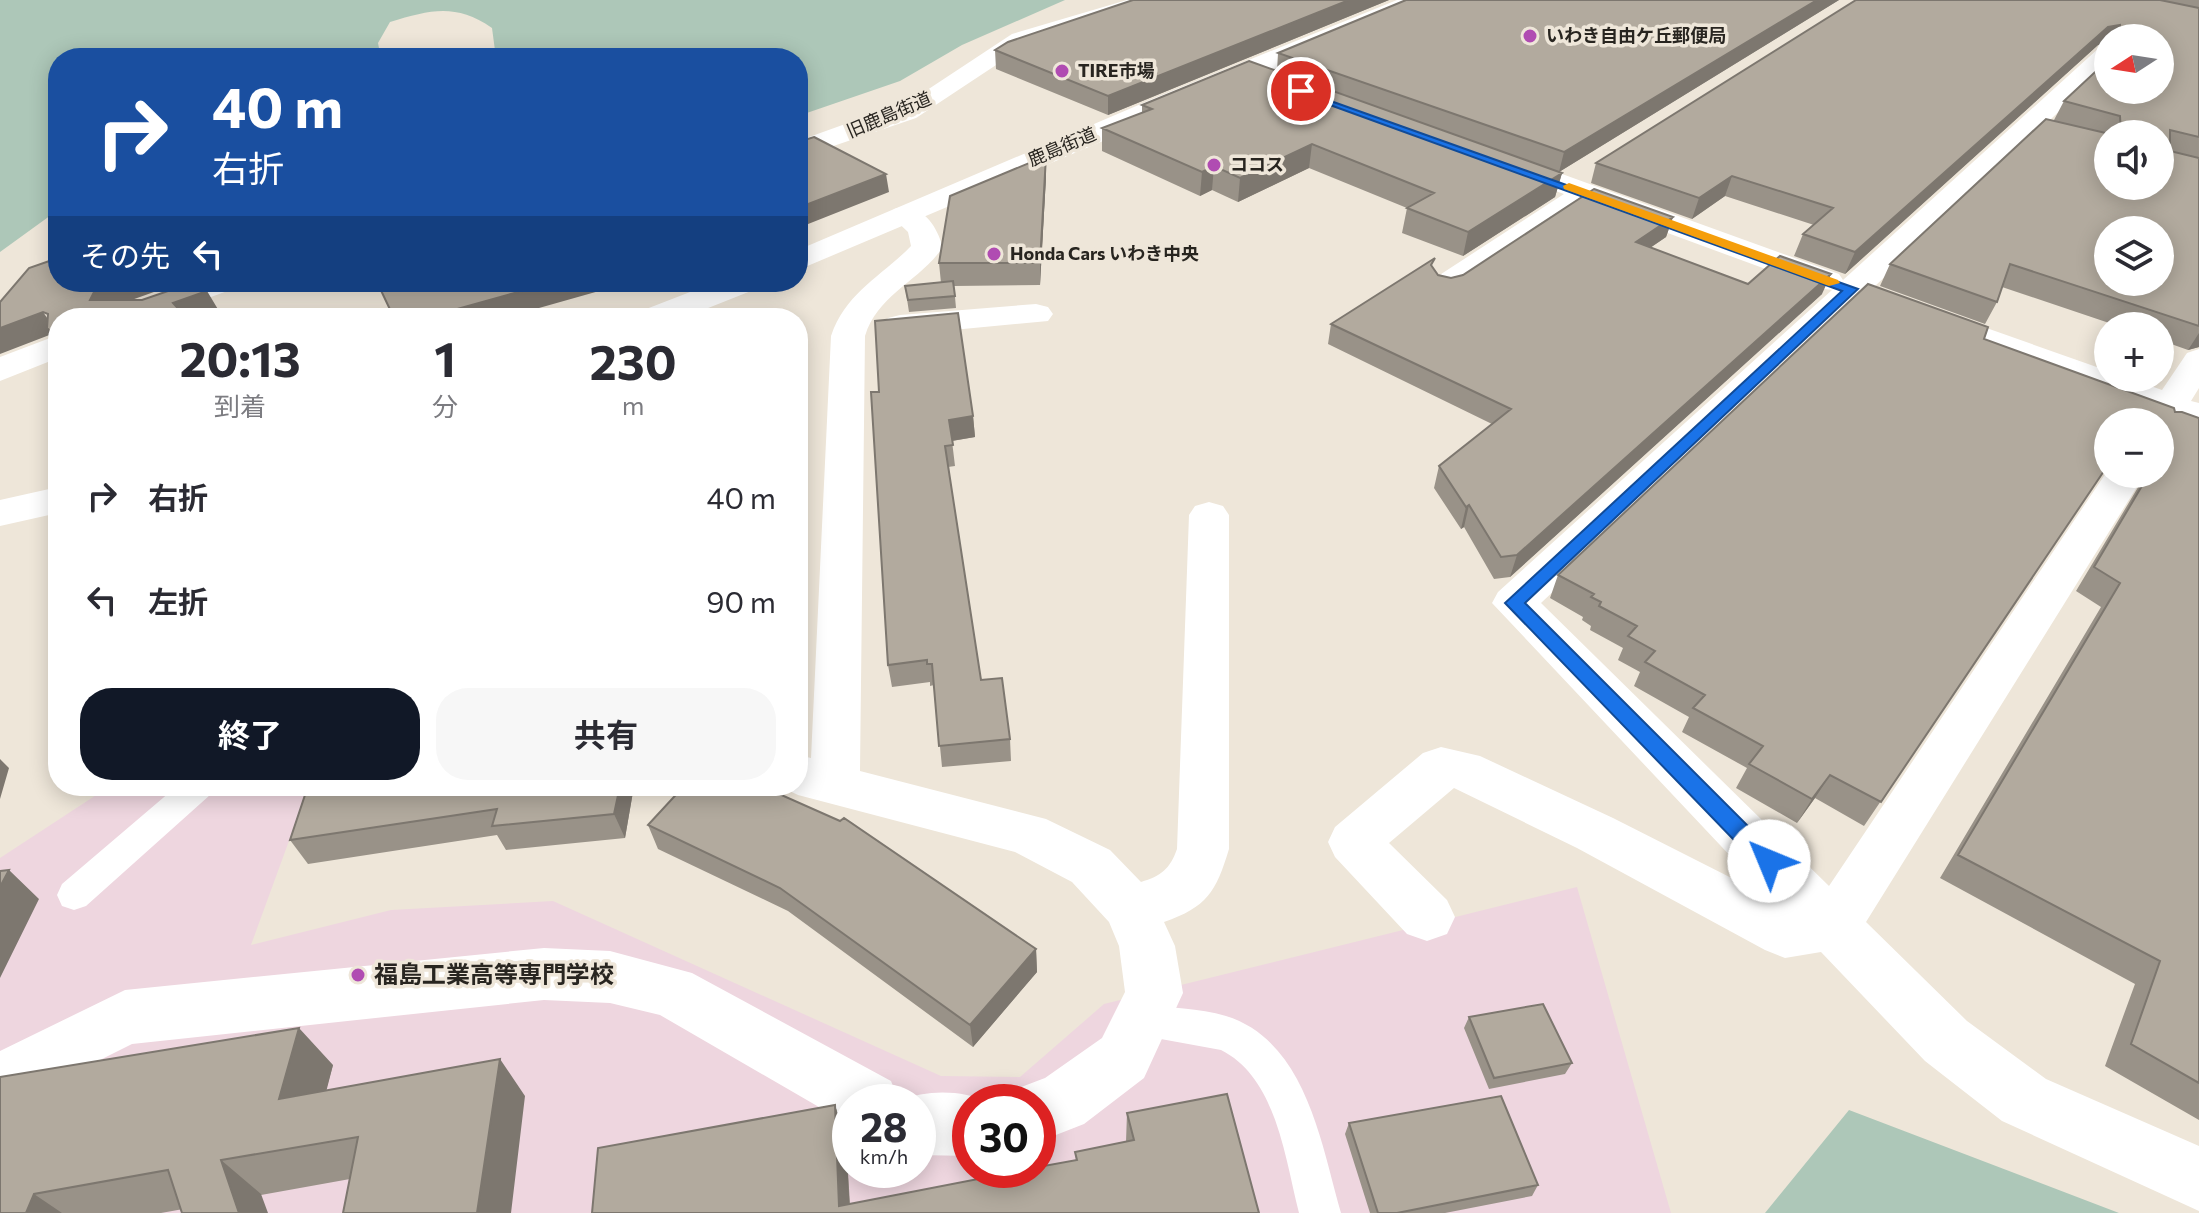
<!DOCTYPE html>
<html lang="ja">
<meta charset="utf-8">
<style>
:root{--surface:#fff;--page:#f7f7f7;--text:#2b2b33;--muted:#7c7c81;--accent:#111827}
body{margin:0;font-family:Commissioner,"Noto Sans JP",sans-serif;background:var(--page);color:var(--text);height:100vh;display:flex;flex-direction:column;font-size:30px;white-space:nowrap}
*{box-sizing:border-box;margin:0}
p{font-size:26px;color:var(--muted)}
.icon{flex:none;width:44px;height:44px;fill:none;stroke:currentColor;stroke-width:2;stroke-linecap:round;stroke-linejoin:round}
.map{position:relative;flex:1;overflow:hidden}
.sheet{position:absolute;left:48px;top:308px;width:760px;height:488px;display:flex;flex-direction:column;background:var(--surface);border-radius:32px;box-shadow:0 4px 20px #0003}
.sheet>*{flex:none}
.banner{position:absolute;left:48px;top:48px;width:760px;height:244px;border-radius:32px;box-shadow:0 4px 20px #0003;background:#1a4fa0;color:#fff;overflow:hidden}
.needle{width:52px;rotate:258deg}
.controls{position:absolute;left:2094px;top:24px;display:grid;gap:16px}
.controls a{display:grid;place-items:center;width:80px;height:80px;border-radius:50%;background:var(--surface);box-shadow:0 4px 20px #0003;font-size:40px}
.speed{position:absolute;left:832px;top:1084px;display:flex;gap:16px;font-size:40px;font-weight:700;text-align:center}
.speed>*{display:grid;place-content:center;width:104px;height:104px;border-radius:50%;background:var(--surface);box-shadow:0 4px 20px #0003;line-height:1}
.speed small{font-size:20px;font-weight:400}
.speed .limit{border:12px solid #d22;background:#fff;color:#111}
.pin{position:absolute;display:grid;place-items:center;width:68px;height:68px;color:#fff;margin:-34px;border:4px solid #fff;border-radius:50%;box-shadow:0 2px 8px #0007}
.me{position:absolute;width:88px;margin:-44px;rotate:315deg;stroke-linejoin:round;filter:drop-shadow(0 0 6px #0008)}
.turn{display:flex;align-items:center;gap:28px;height:168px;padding:0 32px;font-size:36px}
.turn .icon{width:104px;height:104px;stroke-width:2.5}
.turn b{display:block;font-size:56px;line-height:68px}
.then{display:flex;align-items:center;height:76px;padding:0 32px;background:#0003;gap:16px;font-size:30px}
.eta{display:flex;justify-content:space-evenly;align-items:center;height:136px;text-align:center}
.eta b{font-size:48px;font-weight:700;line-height:56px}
.cta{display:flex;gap:16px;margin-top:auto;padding:16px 32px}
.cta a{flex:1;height:92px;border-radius:32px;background:var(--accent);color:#fff;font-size:32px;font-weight:700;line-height:92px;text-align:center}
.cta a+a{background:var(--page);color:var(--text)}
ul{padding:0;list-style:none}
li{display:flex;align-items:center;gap:24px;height:104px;padding:0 32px}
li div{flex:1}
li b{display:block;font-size:30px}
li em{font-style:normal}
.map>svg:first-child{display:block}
.education{fill:#eed6df;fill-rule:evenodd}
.green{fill:#adc7b8}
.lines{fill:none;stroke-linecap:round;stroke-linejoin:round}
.service{fill:#fff;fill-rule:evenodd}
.minor{fill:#fff;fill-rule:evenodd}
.tertiary{fill:#fff;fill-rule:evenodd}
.wall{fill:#999288;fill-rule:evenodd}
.shaded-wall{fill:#7d776f}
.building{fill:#b2aa9e;stroke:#7d776f;stroke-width:2;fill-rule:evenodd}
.route{fill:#1a73e8;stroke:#114b97;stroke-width:2}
.slow{fill:#f59e0b}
.poi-dot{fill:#b04cb2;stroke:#eee6d9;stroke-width:3}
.labels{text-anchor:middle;stroke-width:7;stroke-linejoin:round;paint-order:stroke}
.far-poi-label{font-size:18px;font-weight:bold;fill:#282520;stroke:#eee6d9;text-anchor:start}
.far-street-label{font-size:18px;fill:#282520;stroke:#eee6d9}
.near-poi-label{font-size:24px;font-weight:bold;fill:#282520;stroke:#eee6d9;text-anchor:start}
</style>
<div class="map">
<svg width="2199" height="1213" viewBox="0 0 2199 1213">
<rect width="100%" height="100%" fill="#eee6d9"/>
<path class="education" d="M110,786H309L251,945L391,910L553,901L941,1076L1020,1077L1104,1004L1577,887L1671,1213H0V858ZM850,1102H918V1170H850ZM970,1102H1038V1170H970Z"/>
<path class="green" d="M0,0H1065L962,45L900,81L798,116V58H496L492,28C455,3 431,10 390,22L378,43L381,58H58V210L0,252Z
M1849,1110L2119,1213H1765Z"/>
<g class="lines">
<path class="service" d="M177,786H215L210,795L86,906L74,910L62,906L57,895L62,884Z
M1141,1004C1169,1008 1199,1008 1226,1016C1306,1041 1321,1143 1341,1213H1299C1285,1159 1277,1078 1221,1050L1128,1033L1122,1021L1128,1009Z"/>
<path class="minor" d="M1127,0H1162L1159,5L1028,44L916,118L798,158V141L912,100L1012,34Z
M2108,45V65L1541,603L1829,886L2108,470V474H2145L1866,922L1967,1021L2046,1079L2199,1146V1211L2002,1121L1925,1061L1821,952L1785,958L1765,950L1577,848L1454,788L1389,843L1447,900L1455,917L1447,934L1427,941L1407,934L1335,857L1328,842L1335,827L1423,753L1441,747L1480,756L1613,818L1769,897L1492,603L1498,592L1832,290L1817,288L1589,204L1457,292L1446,295L1435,292L1430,285L1435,278L1564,194L1492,168L1488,162L1492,156H1512L1839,274L1843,280L2100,47Z
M905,206C927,211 936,226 943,247C919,282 878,294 865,336L860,771L1046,819L1110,850L1141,882C1161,876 1170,869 1177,849L1189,515L1195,506L1209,502L1223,506L1229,515V849C1216,892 1207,907 1164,922L1175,946L1183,993L1144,1078L1084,1124L1038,1142V1102H1011L1016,1089L1045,1078L1102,1038L1125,992L1119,946L1109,922L1072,882L1015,852L798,795L779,786H798V755L811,758L831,336C846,292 881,277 911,246L908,232L890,215L894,209Z
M191,282H238L233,289L153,318H105L110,311Z
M1036,304L1048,307L1053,314L1048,321L900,335L888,332L883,325L888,318L900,315Z
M1927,307L2108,371V378H2128L2162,390L2187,353L2199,349V388L2191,401L2199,403V427L2178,421L2172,430L2160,433V422H2140L2148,410L1915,324L1910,317L1915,310Z
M58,335V358L0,381V357Z
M544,948L610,951L692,973L891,1081L899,1101C928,1089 961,1090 990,1102H970V1156L918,1155V1102H850V1125L660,1015L610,1003L544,1000L132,1044L52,1084L22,1110L0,1119V1051L125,990Z"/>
<path class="tertiary" d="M1397,0H1428L1425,5L798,270V250L1155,98Z
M716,282H761L756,289L683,318H636L641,311Z
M58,487V513L0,526V500Z"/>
</g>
<path class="wall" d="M1133,0H1389L1108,115L996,69L995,50Z
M1406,0H1839L1559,172L1562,173L1555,197L1463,256L1402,233L1407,208L1309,168L1238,202L1212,190L1200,196L1102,151V128L1142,113V105L1277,71L1278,53Z
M1856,0L2199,8V347L2188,350L2160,340V326H2118L2002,287L1997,302L1985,324L1880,286L1890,264L2054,120L2064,101L2160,38H2108V43L2098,45L1845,274L1794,256L1803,234L1814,225L1725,196L1692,219L1591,183L1596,163ZM2108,134H2160L2108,186Z
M2161,0H2199V8Z
M1046,177L1040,285L954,286L956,308L909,312L905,286L941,283L939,263Z
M1673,217L1666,237L1650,248L1748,284L1822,294L1510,577L1494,579L1464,527L1461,529L1434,488L1439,466L1492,424L1328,344L1331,324L1433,268L1438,275L1451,278Z
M1984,339L2175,412L2199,418V1120L2105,1066L2135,984L1940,878L2101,607L2076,591L2146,474H2160V422H2108V469L2106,468L1864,826L1815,798L1797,823L1736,788L1747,768L1682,732L1689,717L1634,686L1640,672L1618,660L1623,648L1590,630L1591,626L1582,620L1583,617L1550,598L1558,575Z
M871,392L973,416L975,437L952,441L955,466L948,467L981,680L1010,739L1011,761L942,767L934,685L930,686V682L892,687L888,665Z
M308,786H634L625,838L506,850L497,835L308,864L290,840Z
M840,821L1036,949L1037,972L973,1047L788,911L658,849L648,825Z
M1469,1017L1572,1063L1565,1074L1489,1089L1464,1028Z
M333,1065L326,1090L525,1096L350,1179L161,1213H0V1077Z
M835,1105L846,1141L850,1204L1076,1160L1075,1152L1126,1142L1127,1113L1259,1213H592Z
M1349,1123L1538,1185L1532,1196L1445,1213H1370L1345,1134Z"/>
<path class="shaded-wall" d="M1349,0H1389L1108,115V96Z
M1817,0H1839L1559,172L1564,152Z
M2120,25L2112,38H2108V43L2098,45L1845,274L1855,252L2108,27Z
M1312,144L1309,168L1238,202L1240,178Z
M1046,156V177L1040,285V263Z
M1214,166L1212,190L1200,196L1202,172Z
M1562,173L1555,197L1463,256L1468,232Z
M886,174L889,192L798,228V208Z
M1732,176L1725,196L1692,219L1699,198Z
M1673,217L1666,237L1629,262L1636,242Z
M1831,274L1822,294L1510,577L1517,555Z
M113,282H182L109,308L90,300L96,288Z
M554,282H631L504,318H425Z
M207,291L219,311L200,318H173V303Z
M43,312L57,332L47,328L52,334L0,354V328Z
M2199,333V347L2188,350Z
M973,416L975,437L951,441L949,420Z
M1469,505L1464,527L1461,529L1466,507Z
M0,759L9,768L0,799Z
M1830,775L1815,798L1797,823L1812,799Z
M620,786H634L625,838L614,814Z
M9,870L39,899L0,978V887Z
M1036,949L1037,972L973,1047L970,1025Z
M299,1028L333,1065L315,1135L279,1099Z
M500,1059L525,1096L511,1213H477Z
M835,1105L846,1141L850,1213L839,1206Z
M221,1160L261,1194L268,1213H239Z
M34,1194L62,1213H26Z"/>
<path class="building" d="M1133,0H1349L1108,96L995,50L1008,42Z
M1406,0H1817L1564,152L1278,53Z
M1856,0H2160L2199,8V137L2170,130V151L2199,158V326L2010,264L1997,302L1890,264L2046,119L2110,134H2108V186H2160V134H2121L2120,116L2064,101L2108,60V90H2160V38H2120V25L2108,27L1855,252L1803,234L1833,208L1732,176L1699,198L1596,163ZM2108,230H2160V282H2108Z
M1249,61L1562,173L1468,232L1407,208L1434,193L1312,144L1240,178L1214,166L1202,172L1102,128L1152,109L1142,105Z
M814,137L886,174L798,208V142Z
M1046,156L1040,263H939L950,196Z
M1594,189L1673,217L1636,242L1748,284L1780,256L1831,274L1517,555L1501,557L1469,505L1466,507L1439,466L1511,409L1331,324L1435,258L1431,265L1438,275L1451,278L1463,275Z
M58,258V282H113L96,288L90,300H142L194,282H197L207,291L173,303L183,314L173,318H58V341L47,328L48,314L43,312L0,328V302L29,268Z
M953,281L955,296L908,300L905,286Z
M377,282H554L425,318H394Z
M1868,284L1988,327L1984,339L2174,408L2175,412H2182L2199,418V1083L2131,1044L2160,961L1958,855L2120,583L2094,567L2149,474H2160V455L2164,448H2160V422H2108V465L1881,802L1830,775L1812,799L1749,764L1763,746L1693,708L1705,695L1645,662L1655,651L1628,636L1637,626L1599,606L1601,602L1591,597L1594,594L1558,575Z
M958,313L973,416L949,420L953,445L945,446L981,680L1002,678L1010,739L939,746L932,664H927V660L888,665L871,392H879L875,321Z
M308,786H620L614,814L492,826L497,809L290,840Z
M684,786H761L840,821L844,818L1036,949L970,1025L780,888L648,825Z
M9,870L0,887V871Z
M1543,1004L1572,1063L1494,1078L1469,1017Z
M299,1028L279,1099L500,1059L477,1213H343L358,1137L221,1160L239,1213H182L168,1170L34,1194L26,1213H0V1077Z
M1227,1094L1259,1213H592L598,1148L835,1105L839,1206L1024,1170H1038V1167L1077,1160L1075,1152L1134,1140L1127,1113Z
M1501,1096L1538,1185L1397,1213H1378L1349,1123Z"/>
<path class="route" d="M1297,89L1858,289L1525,603L1777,855L1780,861L1777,868H1761L1505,603L1842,291L1297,93Z"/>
<path class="slow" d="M1569,183L1838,280L1840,283L1829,286L1564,189L1563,186Z"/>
<g class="poi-dot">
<circle cx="1530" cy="36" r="8"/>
<circle cx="1062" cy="71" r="8"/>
<circle cx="1214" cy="165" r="8"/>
<circle cx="994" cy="254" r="8"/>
<circle cx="358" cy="975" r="8"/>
</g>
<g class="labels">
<g class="far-poi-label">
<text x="1546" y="42">いわき自由ケ丘郵便局</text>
<text x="1078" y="77">TIRE市場</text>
<text x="1230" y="171">ココス</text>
<text x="1010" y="260">Honda Cars いわき中央</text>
</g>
<g class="far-street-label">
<text transform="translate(889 115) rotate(-23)" y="6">旧鹿島街道</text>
<text transform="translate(1062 147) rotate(-23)" y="6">鹿島街道</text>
</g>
<g class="near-poi-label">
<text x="374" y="983">福島工業高等専門学校</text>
</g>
</g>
</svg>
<div class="controls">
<a><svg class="needle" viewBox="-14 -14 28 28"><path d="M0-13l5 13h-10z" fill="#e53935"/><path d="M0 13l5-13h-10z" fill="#7c7c81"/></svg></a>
<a><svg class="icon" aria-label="sound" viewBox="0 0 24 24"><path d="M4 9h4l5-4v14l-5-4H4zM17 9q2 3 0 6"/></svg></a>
<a><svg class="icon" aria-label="layers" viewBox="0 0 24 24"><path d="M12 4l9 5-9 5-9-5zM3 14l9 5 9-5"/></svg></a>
<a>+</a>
<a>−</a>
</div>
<div class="speed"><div>28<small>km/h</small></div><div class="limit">30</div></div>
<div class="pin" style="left:1301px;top:91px;background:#d93025"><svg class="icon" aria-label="arrive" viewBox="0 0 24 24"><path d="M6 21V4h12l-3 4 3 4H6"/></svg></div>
<svg class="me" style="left:1769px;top:861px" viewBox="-20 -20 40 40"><circle r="19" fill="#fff"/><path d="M0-13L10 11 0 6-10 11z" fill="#1a73e8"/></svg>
<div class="banner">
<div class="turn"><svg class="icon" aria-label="right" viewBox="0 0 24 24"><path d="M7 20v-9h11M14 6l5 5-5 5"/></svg><div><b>40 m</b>右折</div></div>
<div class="then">その先<svg class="icon" aria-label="left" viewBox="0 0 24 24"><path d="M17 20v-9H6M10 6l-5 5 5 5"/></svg></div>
</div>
<section class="sheet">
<div class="eta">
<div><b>20:13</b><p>到着</p></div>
<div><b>1</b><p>分</p></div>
<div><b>230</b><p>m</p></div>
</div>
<ul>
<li><svg class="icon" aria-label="right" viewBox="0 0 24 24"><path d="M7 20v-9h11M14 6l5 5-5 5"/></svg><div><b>右折</b></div><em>40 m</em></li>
<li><svg class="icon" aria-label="left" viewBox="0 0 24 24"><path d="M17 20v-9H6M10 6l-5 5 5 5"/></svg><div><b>左折</b></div><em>90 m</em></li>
</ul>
<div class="cta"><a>終了</a><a>共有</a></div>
</section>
</div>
